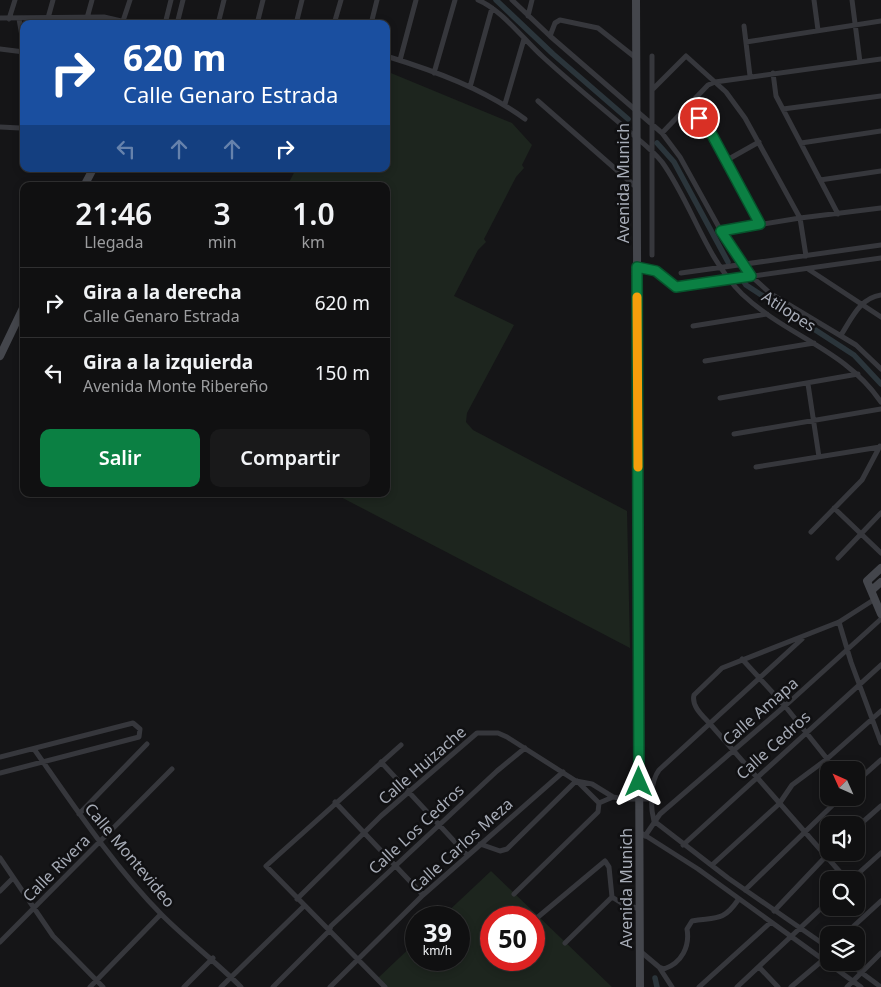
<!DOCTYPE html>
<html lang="es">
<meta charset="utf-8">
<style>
:root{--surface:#101011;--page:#19191a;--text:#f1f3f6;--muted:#9c9d9f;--line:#303031;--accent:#0b8043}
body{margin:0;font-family:"Noto Sans",sans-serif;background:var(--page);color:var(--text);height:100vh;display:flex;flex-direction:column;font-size:19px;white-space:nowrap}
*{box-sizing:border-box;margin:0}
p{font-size:16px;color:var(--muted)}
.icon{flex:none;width:28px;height:28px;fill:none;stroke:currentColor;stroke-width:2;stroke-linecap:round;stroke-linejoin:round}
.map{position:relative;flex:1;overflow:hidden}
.drawer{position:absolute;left:20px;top:182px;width:370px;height:315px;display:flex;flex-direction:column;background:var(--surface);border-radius:10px;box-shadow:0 2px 8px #0003,0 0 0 1px var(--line)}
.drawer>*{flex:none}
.guide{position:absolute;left:20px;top:20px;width:370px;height:152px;border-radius:10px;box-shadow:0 2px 8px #0003,0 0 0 1px var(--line);background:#1a4fa0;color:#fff;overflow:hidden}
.needle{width:32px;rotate:315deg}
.controls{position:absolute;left:820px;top:761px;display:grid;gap:10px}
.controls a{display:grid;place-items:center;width:45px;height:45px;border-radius:10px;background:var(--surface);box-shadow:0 2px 8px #0003,0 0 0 1px var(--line);font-size:25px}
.speed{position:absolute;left:405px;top:906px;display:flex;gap:10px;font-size:25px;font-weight:700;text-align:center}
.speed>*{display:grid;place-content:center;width:65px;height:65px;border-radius:50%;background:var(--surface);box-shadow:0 2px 8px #0003,0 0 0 1px var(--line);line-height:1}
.speed small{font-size:12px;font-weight:400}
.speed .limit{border:8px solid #d22;background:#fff;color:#111}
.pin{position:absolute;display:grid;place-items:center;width:42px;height:42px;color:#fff;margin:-21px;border:2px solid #fff;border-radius:50%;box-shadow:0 1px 5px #0007}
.me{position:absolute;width:55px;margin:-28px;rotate:0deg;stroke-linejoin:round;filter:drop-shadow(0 0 4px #0008)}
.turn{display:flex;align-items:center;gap:18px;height:105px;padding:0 20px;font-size:22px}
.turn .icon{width:65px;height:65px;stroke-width:2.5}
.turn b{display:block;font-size:35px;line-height:42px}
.lanes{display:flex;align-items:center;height:48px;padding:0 20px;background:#0003;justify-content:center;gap:25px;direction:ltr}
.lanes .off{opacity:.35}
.eta{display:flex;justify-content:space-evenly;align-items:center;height:85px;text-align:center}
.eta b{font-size:30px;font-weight:600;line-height:35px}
.button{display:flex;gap:10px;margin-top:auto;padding:10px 20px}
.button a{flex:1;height:58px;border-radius:10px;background:var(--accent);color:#fff;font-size:20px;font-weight:600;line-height:58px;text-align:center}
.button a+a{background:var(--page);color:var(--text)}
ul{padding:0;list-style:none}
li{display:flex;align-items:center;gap:15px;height:70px;padding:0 20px;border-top:1px solid var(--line)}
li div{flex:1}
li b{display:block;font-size:19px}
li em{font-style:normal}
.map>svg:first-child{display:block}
.green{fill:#1d251e;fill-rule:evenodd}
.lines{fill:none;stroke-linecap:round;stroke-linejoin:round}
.canal{stroke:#2b353b;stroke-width:5.5}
.street{stroke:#36373c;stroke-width:5}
.secondary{stroke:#44464c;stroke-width:8}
.route-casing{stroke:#07532c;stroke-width:12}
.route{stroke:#0b8043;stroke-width:9}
.slow{stroke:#f59e0b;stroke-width:9}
.labels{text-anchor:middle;stroke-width:5;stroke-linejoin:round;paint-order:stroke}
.street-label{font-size:16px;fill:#a7acb7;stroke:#101012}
</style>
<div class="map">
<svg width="881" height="987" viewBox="0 0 881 987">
<rect width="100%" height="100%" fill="#151517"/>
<path class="green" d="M386,71L512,123L532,145L522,165L524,168L516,177L484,239L486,242L478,250L454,296L514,325L467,413L466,422L473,430L627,511L630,648L335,494H386V186H287L296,169H386Z
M491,871L612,987H387L378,978L416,942V960H459V918L442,917ZM491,918H534V960H491Z"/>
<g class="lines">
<path class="canal" d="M496,0L553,54L628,119
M657,143L674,162L728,262
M742,279L746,285L854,355L881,384
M655,978L657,987"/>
<path class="street" d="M478,0C502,10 524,40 543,57C569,81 596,103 623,126C636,138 651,148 662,162C692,204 705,257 742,294C786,336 845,349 881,402
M512,0L550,36L662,133L680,157L721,231L751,276L771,294L856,345L881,369
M814,0L818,30
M852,0L860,62
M528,16L532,0
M0,18L104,17L134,24
M48,18L53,0
M87,18L92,0
M9,19L15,0
M19,19L24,47
M123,21L130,0
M165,24L171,0
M177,24L183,0
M218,24L224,0
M257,24L263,0
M296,24L302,0
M334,24L341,0
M371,24L377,0
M744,26L750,76
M550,36L555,23L560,20L598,28L636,58
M746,42L881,21
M0,49L24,52
M386,56C435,71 484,89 525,119
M652,56V255
M400,60L416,0
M434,73L455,0
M773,73L776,96L838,214
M470,87L492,8
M653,89L686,56L726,92L745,118L800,218L806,256
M538,101L636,187
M505,104L524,39
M689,105L709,131L760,224
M783,109L881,96
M0,127L20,128L24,126
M662,133L708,85L715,82L881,59
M801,143L881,131
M727,160L759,142
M820,180L881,171
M721,231L800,218L881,208
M637,267L656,271L676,287L881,258
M808,269L881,317
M681,273L881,245
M693,326L767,314
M841,335C852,318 860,298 881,295
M705,361L814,343
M808,384L819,457
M720,398L858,374
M734,434L881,409
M756,467L880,447
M834,508L881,553
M811,532L862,480L880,446
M838,558L881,513
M839,622L851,662L881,743
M742,659L785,706L836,770
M34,749C74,806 113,865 162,915C187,940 216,962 241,987
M0,757L133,723L140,729L139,737L0,773
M381,762L467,855
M856,782L881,760
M335,802L423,895
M599,803L613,797
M79,814L147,744
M654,821C650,806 650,782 659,770L802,639
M654,821L728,878L829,948
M856,828L881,806
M643,834L698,869L861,987
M645,836L660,814L785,706L881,619
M480,844L500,851L507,849L576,781
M683,845L881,665
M0,858L53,936L103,987
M712,865L779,804L792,785L827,759L881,711
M847,880L711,725C704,717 691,707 694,695L722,668L839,622L875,599
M851,880L881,853
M745,890L840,798
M0,891L13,878
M514,894L598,812L599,803L577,781
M297,899L381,816L477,733H498L507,737L576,781L592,784L613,797L625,799H652
M774,911L830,852
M538,917L605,861L609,867L612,897L623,904L640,909
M844,935L881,901
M0,942L172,769
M565,943L612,897
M640,951L659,967L672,987
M847,962L881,987
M659,967L664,969C682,963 690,946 687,929L692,921C716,917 723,922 738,900
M759,967L778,987
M90,987L161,914
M184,987L213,958
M221,987L304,906
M273,987L329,931L331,926L497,771L525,748
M330,987L423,895L563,772
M385,987L266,866L401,745
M699,987L771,922
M737,987L829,901
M791,987L823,960
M847,987L881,953"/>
<path class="secondary" d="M636,0L640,987
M84,186L93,169
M0,356L24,306
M881,568L867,581L881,614
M872,590L881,582"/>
</g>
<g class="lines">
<defs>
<path id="route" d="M639,782L637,267L656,271L676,287L751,276L721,231L760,224L710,131L699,118"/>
</defs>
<use href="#route" class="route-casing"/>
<use href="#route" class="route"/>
<path class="slow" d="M637,297L638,467"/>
</g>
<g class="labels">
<g class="street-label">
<text transform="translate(623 183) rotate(-90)" y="6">Avenida Munich</text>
<text transform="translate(789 311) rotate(33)" y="6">Atilopes</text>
<text transform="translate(760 711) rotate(-41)" y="6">Calle Amapa</text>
<text transform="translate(773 745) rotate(-42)" y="6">Calle Cedros</text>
<text transform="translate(422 765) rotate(-41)" y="6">Calle Huizache</text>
<text transform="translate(416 829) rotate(-43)" y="6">Calle Los Cedros</text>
<text transform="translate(461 845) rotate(-42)" y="6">Calle Carlos Meza</text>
<text transform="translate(130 855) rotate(50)" y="6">Calle Montevideo</text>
<text transform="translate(56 868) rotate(-45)" y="6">Calle Rivera</text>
<text transform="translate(626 888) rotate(-90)" y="6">Avenida Munich</text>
</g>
</g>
</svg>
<div class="controls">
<a><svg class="needle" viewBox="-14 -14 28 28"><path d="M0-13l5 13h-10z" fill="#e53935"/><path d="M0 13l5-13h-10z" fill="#9c9d9f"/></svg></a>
<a><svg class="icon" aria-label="sound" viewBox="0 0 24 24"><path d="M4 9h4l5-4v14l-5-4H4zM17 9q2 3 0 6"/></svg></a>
<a><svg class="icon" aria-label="search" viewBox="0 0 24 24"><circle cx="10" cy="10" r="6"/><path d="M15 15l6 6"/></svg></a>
<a><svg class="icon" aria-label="layers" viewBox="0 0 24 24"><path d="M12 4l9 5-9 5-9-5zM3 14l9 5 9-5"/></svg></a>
</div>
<div class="speed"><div>39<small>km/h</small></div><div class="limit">50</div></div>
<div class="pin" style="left:699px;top:118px;background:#d93025"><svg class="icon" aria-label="arrive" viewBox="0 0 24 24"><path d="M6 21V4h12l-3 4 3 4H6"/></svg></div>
<svg class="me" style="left:639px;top:782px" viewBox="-20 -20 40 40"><path d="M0-17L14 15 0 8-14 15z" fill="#0b8043" stroke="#fff" stroke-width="4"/></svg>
<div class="guide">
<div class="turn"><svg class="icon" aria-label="right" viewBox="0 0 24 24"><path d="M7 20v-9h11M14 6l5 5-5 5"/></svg><div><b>620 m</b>Calle Genaro Estrada</div></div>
<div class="lanes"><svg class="icon off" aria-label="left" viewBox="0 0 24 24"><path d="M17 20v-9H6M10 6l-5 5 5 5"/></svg><svg class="icon off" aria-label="ahead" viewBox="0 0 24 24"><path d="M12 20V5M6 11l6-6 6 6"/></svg><svg class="icon off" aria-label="ahead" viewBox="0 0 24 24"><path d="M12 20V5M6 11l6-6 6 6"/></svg><svg class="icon" aria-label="right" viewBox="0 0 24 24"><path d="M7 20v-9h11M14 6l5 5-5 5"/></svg></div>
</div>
<section class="drawer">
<div class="eta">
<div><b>21:46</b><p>Llegada</p></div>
<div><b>3</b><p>min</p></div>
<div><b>1.0</b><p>km</p></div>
</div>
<ul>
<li><svg class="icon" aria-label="right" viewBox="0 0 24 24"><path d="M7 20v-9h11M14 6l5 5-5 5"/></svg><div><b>Gira a la derecha</b><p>Calle Genaro Estrada</p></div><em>620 m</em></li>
<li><svg class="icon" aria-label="left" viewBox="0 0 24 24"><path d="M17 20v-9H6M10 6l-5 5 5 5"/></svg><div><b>Gira a la izquierda</b><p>Avenida Monte Ribereño</p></div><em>150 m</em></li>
</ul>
<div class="button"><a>Salir</a><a>Compartir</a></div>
</section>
</div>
